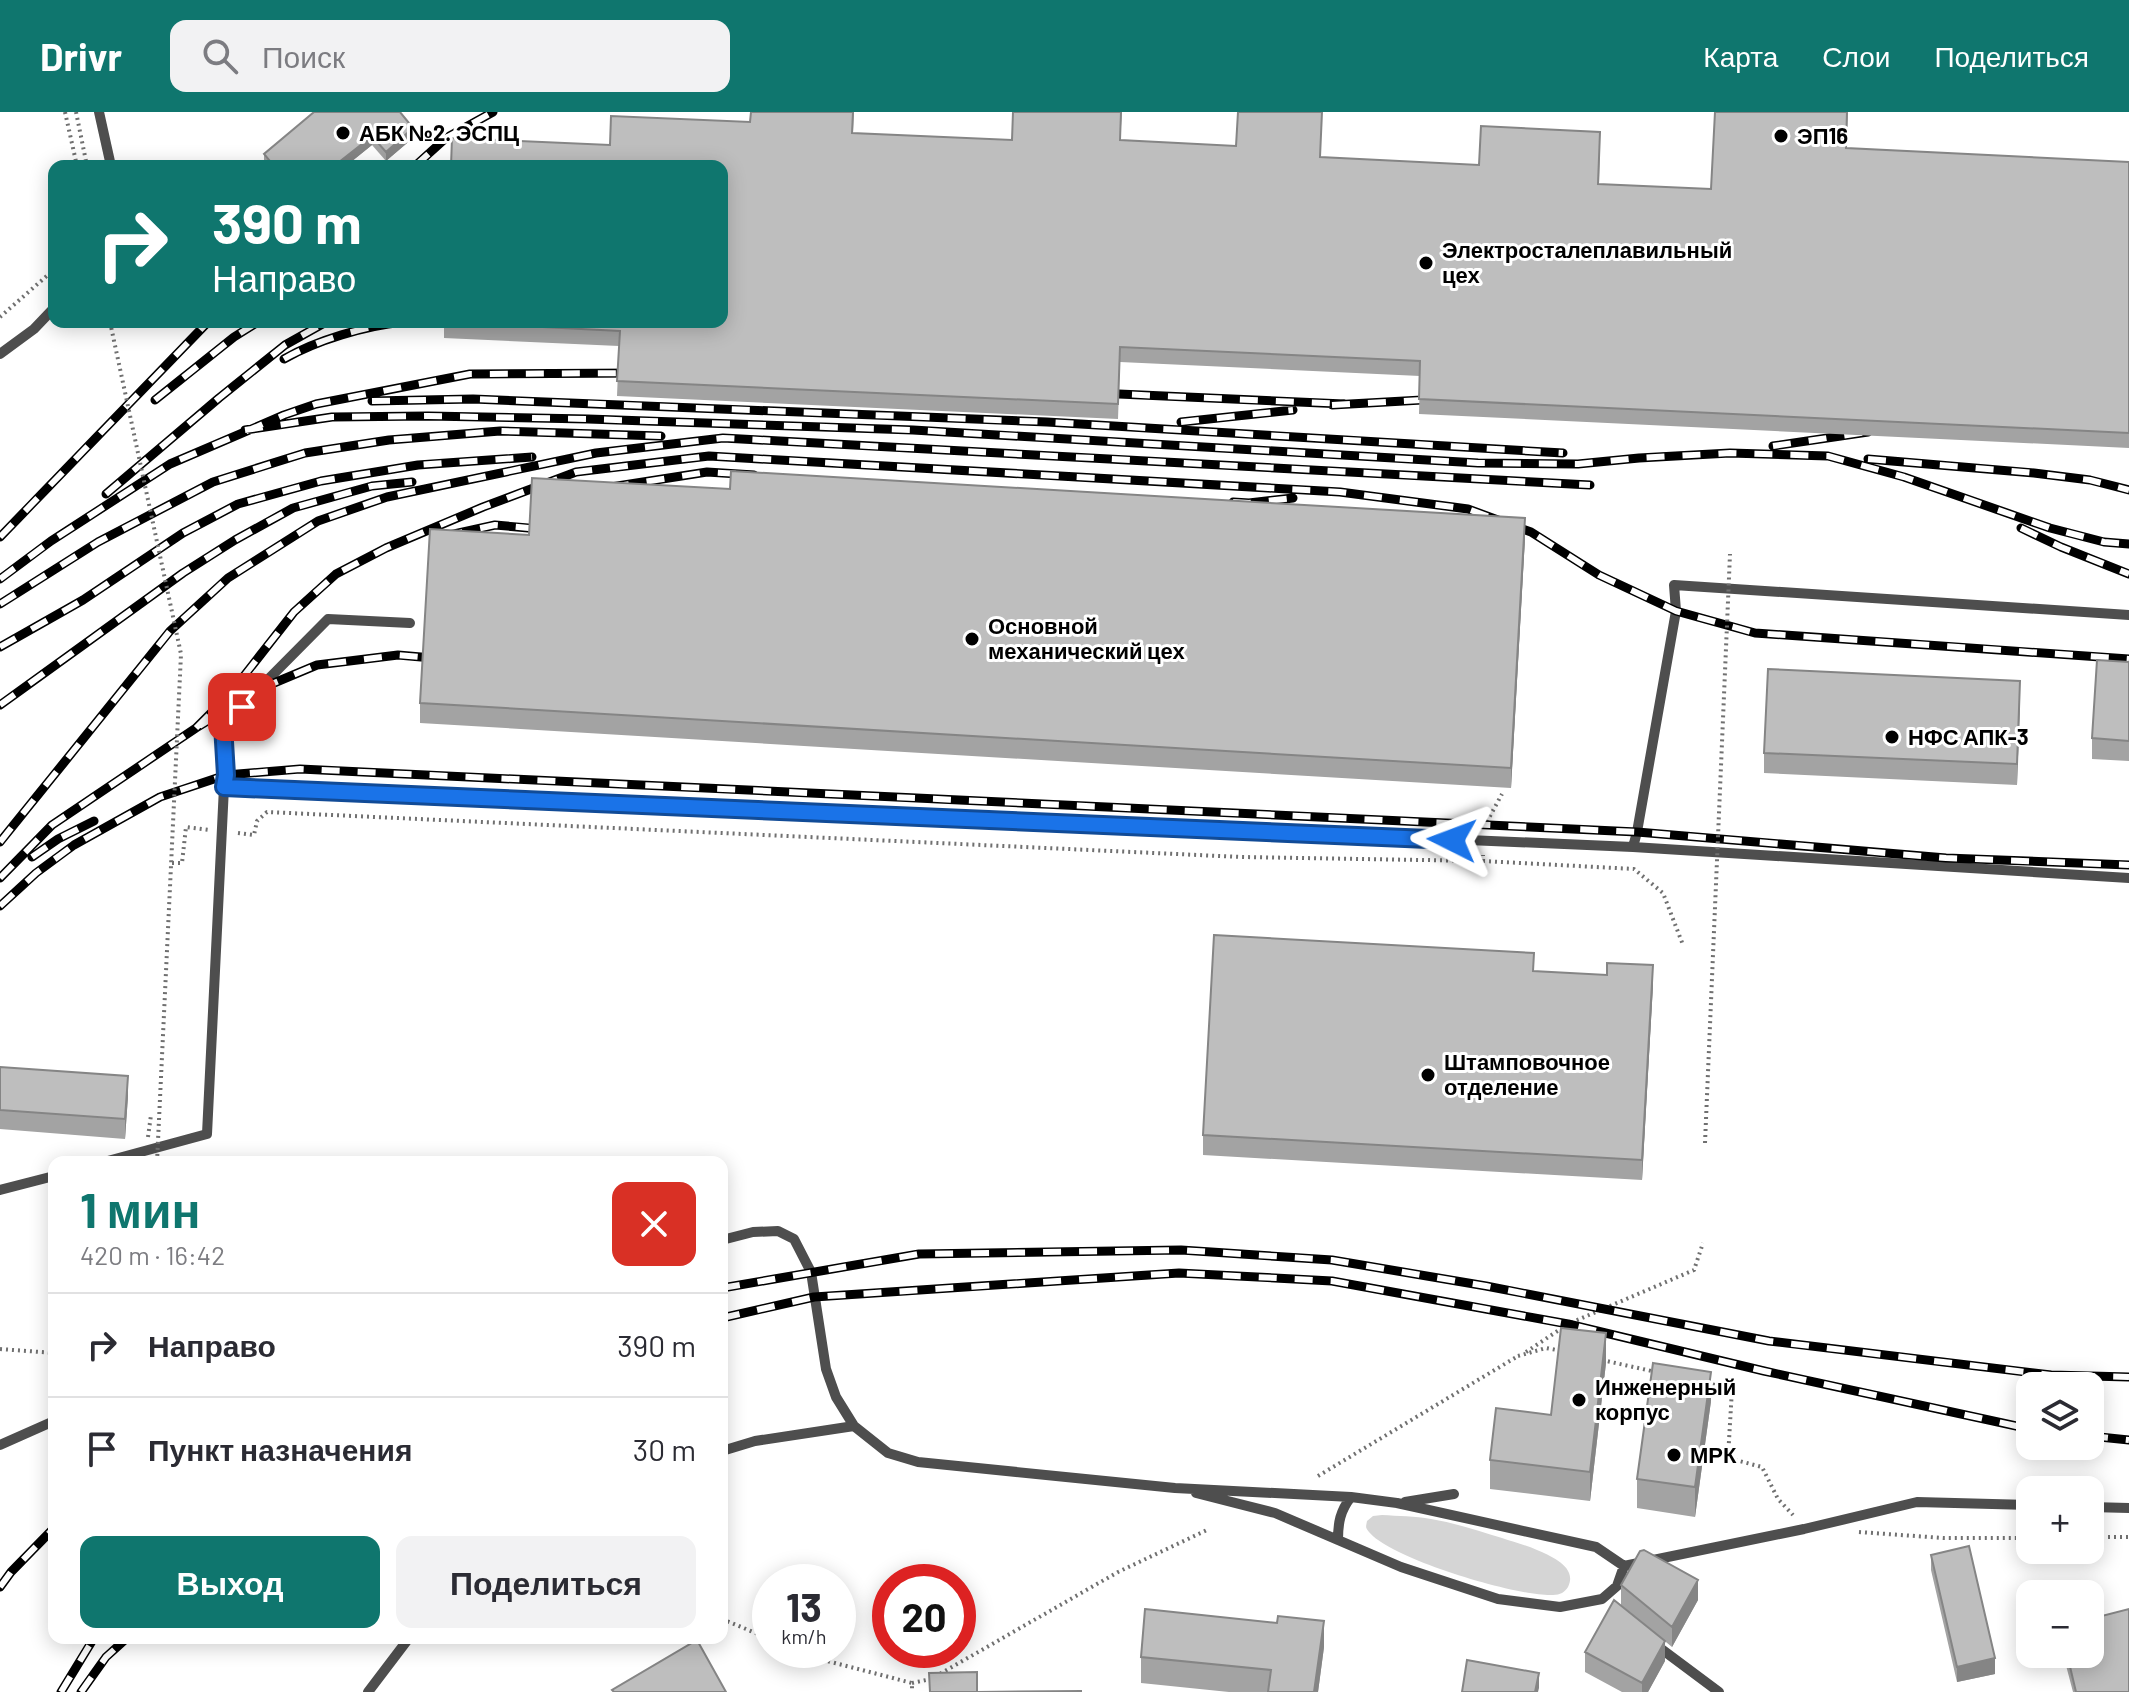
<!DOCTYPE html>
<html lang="ru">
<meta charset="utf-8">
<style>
:root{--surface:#fff;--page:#f2f2f3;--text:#2b2b33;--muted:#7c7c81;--line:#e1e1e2;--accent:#0f766e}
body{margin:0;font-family:Barlow,sans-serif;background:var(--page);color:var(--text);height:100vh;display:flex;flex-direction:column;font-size:30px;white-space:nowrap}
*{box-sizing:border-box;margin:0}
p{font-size:26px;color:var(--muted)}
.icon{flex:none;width:44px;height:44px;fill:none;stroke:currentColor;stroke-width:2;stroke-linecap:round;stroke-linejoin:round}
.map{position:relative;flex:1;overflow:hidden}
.sheet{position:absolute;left:48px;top:1044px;width:680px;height:488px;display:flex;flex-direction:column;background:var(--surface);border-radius:16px;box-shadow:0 4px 20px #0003}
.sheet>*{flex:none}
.top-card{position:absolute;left:48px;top:48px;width:680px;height:168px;border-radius:16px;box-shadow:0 4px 20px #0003;background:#0f766e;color:#fff;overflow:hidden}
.controls{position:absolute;left:2016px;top:1260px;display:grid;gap:16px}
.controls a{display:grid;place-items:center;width:88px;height:88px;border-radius:16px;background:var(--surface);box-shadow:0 4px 20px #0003;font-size:40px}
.speed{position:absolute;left:752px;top:1452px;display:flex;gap:16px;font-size:40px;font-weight:700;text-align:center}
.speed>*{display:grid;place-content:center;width:104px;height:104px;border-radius:50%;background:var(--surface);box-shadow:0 4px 20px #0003;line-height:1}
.speed small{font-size:20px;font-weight:400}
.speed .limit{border:12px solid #d22;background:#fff;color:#111}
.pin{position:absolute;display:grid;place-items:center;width:68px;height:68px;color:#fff;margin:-34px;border-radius:16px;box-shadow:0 4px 12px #0006}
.me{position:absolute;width:88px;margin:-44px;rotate:273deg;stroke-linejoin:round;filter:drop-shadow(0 0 6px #0008)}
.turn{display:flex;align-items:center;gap:28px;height:168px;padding:0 32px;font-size:36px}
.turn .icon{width:104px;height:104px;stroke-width:2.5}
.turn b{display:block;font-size:56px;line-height:68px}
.round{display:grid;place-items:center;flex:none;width:84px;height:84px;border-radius:16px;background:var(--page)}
.headline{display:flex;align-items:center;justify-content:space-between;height:136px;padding:0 32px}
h1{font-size:48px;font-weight:700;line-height:60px;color:var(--accent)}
.primary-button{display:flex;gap:16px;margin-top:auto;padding:16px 32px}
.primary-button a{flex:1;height:92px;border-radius:16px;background:var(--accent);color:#fff;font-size:32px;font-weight:700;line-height:92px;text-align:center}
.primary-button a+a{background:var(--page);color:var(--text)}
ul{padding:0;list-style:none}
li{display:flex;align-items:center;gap:24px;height:104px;padding:0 32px;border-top:2px solid var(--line)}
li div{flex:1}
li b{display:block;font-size:30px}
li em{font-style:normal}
header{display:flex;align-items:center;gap:48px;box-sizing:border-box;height:112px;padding:0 40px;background:var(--accent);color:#fff}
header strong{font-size:38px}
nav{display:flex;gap:44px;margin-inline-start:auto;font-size:28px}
.search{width:560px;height:72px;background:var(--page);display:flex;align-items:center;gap:20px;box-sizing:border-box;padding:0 28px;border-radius:16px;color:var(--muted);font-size:30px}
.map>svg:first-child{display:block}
.green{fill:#d5d5d5}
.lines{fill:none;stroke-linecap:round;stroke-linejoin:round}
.path{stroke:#707070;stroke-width:4;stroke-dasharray:2 4;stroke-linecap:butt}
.service{stroke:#4e4e4e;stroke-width:10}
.rail-casing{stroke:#000;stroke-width:9}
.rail{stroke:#fff;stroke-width:6;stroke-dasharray:18;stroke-linecap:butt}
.path-bridge{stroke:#707070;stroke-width:4;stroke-dasharray:2 4;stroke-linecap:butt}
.wall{fill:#a3a3a3}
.shaded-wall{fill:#858585}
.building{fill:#bebebe;stroke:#858585;stroke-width:2}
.route-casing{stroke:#114b97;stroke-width:20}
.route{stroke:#1a73e8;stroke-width:14}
.poi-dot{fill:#000;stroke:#fff;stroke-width:3}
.labels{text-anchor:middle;stroke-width:6;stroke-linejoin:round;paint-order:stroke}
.poi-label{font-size:22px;font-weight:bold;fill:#000;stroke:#fff;text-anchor:start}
</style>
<header>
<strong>Drivr</strong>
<div class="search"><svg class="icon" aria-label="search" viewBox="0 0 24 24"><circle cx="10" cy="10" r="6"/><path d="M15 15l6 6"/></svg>Поиск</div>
<nav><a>Карта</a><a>Слои</a><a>Поделиться</a></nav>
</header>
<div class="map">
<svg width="2129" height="1580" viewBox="0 0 2129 1580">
<rect width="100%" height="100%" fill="#fff"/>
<path class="green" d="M1382,1403C1398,1404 1415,1404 1431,1407C1455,1411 1479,1419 1502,1426C1513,1430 1526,1433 1537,1438C1551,1444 1578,1455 1568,1475C1565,1480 1560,1483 1553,1483C1518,1485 1391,1447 1369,1420C1365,1415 1366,1415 1367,1409L1373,1404Z"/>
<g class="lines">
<path class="path" d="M65,0L77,54
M76,0L87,54
M0,205L49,162L54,155
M1484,715L1502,682
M238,721L254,723L257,709L267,700L1241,745L1483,749V743
M1483,749L1634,757L1663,781L1683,833
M172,751H182L186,715L209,718
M148,1025L151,1003
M0,1237L54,1241
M1526,1240L1568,1212L1694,1158L1703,1131
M1518,1244L1546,1236L1562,1239
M1602,1248L1656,1260
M1707,1271L1732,1277L1728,1346L1762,1355L1778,1387L1793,1403
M1318,1364L1518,1244
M1859,1420L1943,1426H2030
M2090,1425H2129
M722,1507L770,1527
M794,1538L808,1544L912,1571V1580
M912,1571L931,1567L1118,1460L1207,1418"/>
<path class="service" d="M99,0L111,54
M0,242L34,217L54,196
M224,675L226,663L223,613L328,507L410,511
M1633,735L1637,720L1676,499L1674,473L2129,503
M104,1050L207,1022L224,675L1633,735L2129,766
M0,1078L54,1064
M722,1128L753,1120L778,1119L794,1127L811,1160L826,1257L836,1285L854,1314L888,1341L918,1350L1175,1376L1351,1385L1397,1391L1596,1435L1624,1454L1804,1417L1917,1390L2030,1393
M0,1333L54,1309
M722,1339L755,1329L854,1314
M1196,1381L1275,1401L1401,1455L1498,1487L1560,1495L1602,1487L1617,1474L1624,1454
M1405,1390L1454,1382
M2090,1395L2129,1396
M1338,1428C1338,1411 1340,1399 1351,1385
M1656,1533L1719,1580
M368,1580L409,1526"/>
<defs>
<path id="rail" d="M415,54L446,26L493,0
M284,247C317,228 365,214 403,210C423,208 445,211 466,211
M1096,281L1344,292
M155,288L234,225L258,210
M372,289L473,287L1047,310L1563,341
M1332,293L1440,287
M1181,310L1293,298
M245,318L332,305L428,304L588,307L913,318L1478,351L1578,352L1639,346L1730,341L1828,344L1904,365L2050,416L2104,430L2129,432
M1773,334L1868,320
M1868,347L2034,361L2090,368L2129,378
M611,375L707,360L754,363
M106,382L219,286L285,233L326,210
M1233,390L1249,391L1293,386
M2021,416L2061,435L2129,462
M445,424L495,413L551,418
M0,425L208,210
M0,467L51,429L170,352L284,303L316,292L470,262L641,261
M0,492L98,430L213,370L305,341L389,328L500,319L661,324
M0,535L83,488L183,421L238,392L321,369L418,353L532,345
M0,593L183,461L235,428L293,396L372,374L412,370
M196,616L229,583L294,500L336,462L386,436L483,395L576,360L709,344L1340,380L1468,397L1531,420L1599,463L1676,499L1755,521L2129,547
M0,730L170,519L228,466L318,409L387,385L596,341L723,326L1590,373
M32,745L58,727L94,709
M0,766L52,713L196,616L262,576L317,553L398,543L444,547
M0,794L36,761L74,733L160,685L226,663L300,657L1637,720L1946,746L2129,753
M722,1176L919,1142L1181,1138L1332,1148L1486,1174L1769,1229L2051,1263L2129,1265
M722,1206L814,1185L1179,1161L1332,1169L1568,1212L1764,1259L2030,1317
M2090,1324L2129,1328
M0,1475L11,1460L54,1416
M61,1580L94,1526
M81,1580L106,1545L127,1526"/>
</defs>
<use href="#rail" class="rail-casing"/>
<use href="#rail" class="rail"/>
<path class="path-bridge" d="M110,210L181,542L157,1050
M1705,1031L1730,442"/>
</g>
<path class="wall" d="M854,0L853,21L1012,28L1122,0L1120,29L1321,45L1479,53L1600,35L1599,72L1711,77L1848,0L1846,36L2129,50V336L1419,302L1420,264L1120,250L1118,307L617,284L619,234L444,226V210L610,33L750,10Z
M413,16V26L386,49L372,33L346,54H266L264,51V42Z
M529,423L1525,426L1511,676L420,611V591Z
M2129,550V649L2092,647V626Z
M2020,589L2017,673L1764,661V641Z
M1534,859L1653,873L1642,1068L1203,1043V1023Z
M0,955L128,984L125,1027L0,1017Z
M1606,1251L1590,1389L1490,1377V1348L1551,1303Z
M1711,1289L1695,1405L1637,1396V1367Z
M1931,1443L1995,1562L1957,1570L1931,1458Z
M1621,1473L1698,1488L1672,1535L1621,1493Z
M1324,1535L1318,1580H1229L1141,1571V1545Z
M1585,1540L1665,1549L1648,1580H1622L1585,1560Z
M2063,1542H2090L2129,1580H2073Z"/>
<path class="shaded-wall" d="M413,16V26L386,49V40Z
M372,24V33L346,54H334Z
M1525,406V426L1511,676V656Z
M2020,569V589L2017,673V652Z
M1653,853V873L1642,1068V1048Z
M128,964V984L125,1027V1007Z
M1606,1221V1251L1590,1389V1360Z
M1711,1260V1289L1695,1405V1375Z
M1698,1468V1488L1672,1535V1515Z
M1324,1509V1535L1318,1580H1314Z
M1665,1529V1549L1648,1580H1642V1571Z
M1995,1546V1562L1957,1570V1555Z
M1539,1561V1576L1538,1580H1535Z"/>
<path class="building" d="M314,0H400L413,16L386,40L372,24L334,54H274L264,42Z
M751,0H853L852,21L1012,28L1013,0H1121L1120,28L1236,34L1238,0H1322L1320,45L1479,53L1481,14L1600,20L1598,72L1711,77L1715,0H1847L1846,36L2129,50V321L1419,287L1420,249L1120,235L1118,292L617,269L620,219L444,210H722V54H451L452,26L610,33L611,4L750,10Z
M731,359L1525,406L1511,656L420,591L430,417L529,423L532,366L730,377Z
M2097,548L2129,550V629L2092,626Z
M1768,557L2020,569L2017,652L1764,641Z
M1214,823L1534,841L1533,859L1607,863V851L1653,853L1642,1048L1203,1023Z
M0,955L128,964L125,1007L0,998Z
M1561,1216L1606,1221L1590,1360L1490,1348L1496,1296L1551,1303Z
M1653,1251L1711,1260L1695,1375L1637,1367Z
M1969,1434L1995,1546L1957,1555L1931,1443Z
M1644,1438L1698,1468L1672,1515L1621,1473L1640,1439Z
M1614,1488L1665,1529L1642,1571L1585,1540Z
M1145,1497L1277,1511L1278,1504L1324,1509L1314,1580H1268L1271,1558L1141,1545Z
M2129,1497V1580H2076L2067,1542H2090V1507Z
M697,1528L726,1580H614L612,1578Z
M1467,1548L1539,1561L1535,1580H1462Z
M977,1560V1580L1081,1579V1580H930L929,1561Z"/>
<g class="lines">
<defs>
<path id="route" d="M242,595L223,613L226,663L224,675L1452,728"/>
</defs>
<use href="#route" class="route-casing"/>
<use href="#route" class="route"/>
</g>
<g class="poi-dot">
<circle cx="343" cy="21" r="8"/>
<circle cx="1781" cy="24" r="8"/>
<circle cx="1426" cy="151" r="8"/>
<circle cx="972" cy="527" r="8"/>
<circle cx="1892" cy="625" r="8"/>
<circle cx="1428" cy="963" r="8"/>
<circle cx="1579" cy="1288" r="8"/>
<circle cx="1674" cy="1343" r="8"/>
</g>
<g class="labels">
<g class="poi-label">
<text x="359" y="29">АБК №2. ЭСПЦ</text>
<text x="1797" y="32">ЭП16</text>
<text x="1442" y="146">Электросталеплавильный<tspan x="1442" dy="25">цех</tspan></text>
<text x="988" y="522">Основной<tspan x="988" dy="25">механический цех</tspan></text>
<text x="1908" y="633">НФС АПК-3</text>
<text x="1444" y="958">Штамповочное<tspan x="1444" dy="25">отделение</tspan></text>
<text x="1595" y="1283">Инженерный<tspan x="1595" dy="25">корпус</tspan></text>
<text x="1690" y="1351">МРК</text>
</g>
</g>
</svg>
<div class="controls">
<a><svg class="icon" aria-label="layers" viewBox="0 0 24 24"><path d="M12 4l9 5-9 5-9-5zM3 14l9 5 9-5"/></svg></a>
<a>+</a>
<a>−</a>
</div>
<div class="speed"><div>13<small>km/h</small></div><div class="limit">20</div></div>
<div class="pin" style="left:242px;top:595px;background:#d93025"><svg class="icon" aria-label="arrive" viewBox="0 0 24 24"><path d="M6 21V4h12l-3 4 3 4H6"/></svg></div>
<svg class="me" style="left:1452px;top:728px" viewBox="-20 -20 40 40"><path d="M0-17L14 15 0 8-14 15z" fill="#1a73e8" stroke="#fff" stroke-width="4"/></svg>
<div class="top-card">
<div class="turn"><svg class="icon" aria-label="right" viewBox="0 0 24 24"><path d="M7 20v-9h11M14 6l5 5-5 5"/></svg><div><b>390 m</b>Направо</div></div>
</div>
<section class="sheet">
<div class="headline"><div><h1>1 мин</h1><p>420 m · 16:42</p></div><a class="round" style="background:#d93025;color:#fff"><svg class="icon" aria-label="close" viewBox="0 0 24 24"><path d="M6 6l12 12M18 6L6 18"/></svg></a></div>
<ul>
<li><svg class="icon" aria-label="right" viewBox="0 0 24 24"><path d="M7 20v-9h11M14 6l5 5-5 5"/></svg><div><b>Направо</b></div><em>390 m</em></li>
<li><svg class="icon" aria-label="arrive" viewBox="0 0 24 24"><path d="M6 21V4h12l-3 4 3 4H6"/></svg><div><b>Пункт назначения</b></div><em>30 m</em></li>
</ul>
<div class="primary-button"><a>Выход</a><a>Поделиться</a></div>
</section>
</div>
